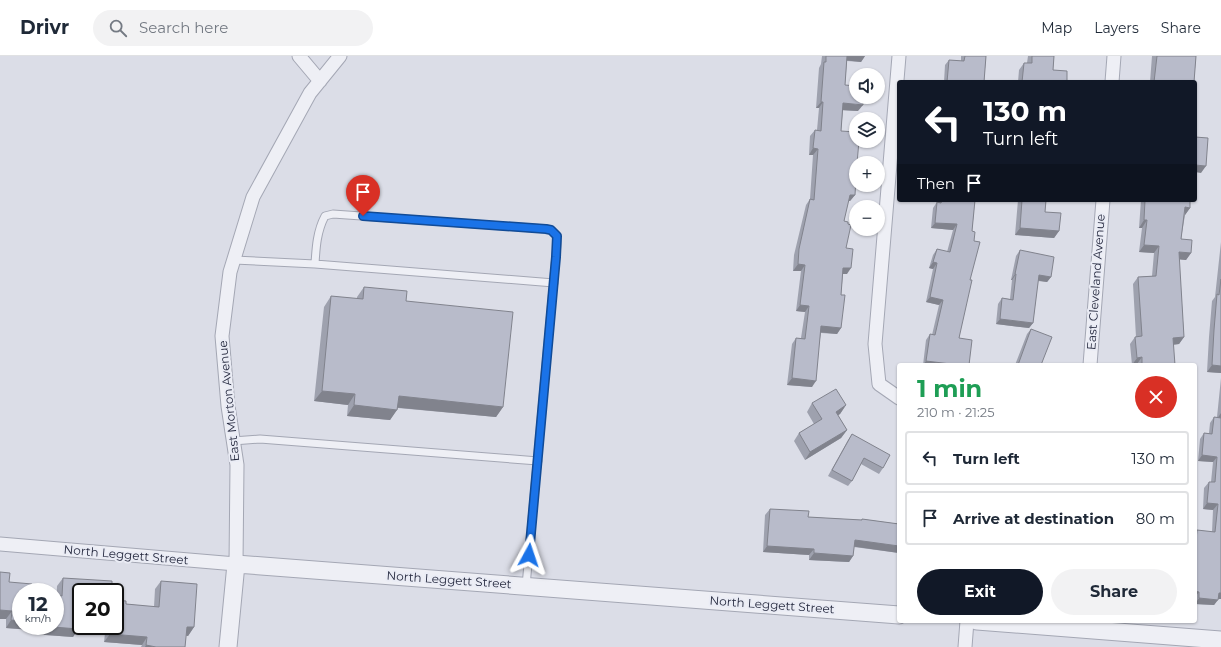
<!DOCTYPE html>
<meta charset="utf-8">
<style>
:root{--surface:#fff;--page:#f2f2f3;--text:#1f2937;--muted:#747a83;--line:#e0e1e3;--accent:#111827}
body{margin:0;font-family:Montserrat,sans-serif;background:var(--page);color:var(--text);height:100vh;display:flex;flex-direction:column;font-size:15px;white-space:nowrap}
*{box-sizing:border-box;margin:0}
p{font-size:13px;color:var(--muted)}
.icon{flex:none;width:22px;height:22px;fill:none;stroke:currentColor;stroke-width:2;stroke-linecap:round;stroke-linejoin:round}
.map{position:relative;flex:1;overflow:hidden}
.side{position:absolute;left:897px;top:307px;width:300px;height:260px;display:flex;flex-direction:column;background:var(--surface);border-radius:4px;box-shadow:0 1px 3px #0004}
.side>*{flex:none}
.hud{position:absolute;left:897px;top:24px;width:300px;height:122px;border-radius:4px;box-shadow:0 1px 3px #0004;background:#111827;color:#fff;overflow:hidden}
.controls{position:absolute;left:849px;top:12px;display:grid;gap:8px}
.controls a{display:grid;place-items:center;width:36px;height:36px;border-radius:50%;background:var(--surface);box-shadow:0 1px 3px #0004;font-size:20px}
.speed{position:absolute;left:12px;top:527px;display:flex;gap:8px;font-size:20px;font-weight:700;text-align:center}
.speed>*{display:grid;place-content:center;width:52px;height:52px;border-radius:50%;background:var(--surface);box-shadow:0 1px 3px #0004;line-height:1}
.speed small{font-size:10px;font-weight:400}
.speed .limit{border:2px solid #111;border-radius:6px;background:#fff;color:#111}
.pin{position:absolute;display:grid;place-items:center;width:34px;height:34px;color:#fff;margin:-41px -17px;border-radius:50% 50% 50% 0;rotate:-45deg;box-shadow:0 0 4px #0007}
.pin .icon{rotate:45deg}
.me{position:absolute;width:44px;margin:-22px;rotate:5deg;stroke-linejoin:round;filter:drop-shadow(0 0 3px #0008)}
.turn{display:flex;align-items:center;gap:14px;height:84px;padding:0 20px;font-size:18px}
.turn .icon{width:52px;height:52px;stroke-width:2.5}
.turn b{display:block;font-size:28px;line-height:34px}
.then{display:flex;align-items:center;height:38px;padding:0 20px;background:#0003;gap:8px;font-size:15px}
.round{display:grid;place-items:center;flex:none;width:42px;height:42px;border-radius:21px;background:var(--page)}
.headline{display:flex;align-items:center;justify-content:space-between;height:68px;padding:0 20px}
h1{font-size:24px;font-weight:700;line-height:30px;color:#1e9e55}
.button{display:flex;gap:8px;margin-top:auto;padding:8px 20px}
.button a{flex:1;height:46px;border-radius:24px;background:var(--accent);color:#fff;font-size:16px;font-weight:700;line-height:46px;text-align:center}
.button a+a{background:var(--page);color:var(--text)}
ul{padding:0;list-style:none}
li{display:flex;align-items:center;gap:12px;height:54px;margin:0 8px 6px;padding:0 12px;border:2px solid var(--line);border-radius:4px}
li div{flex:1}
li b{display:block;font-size:15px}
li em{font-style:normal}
header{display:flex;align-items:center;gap:24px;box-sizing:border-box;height:56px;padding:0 20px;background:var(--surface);border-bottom:1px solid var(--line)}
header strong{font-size:19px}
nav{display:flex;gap:22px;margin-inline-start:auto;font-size:14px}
.search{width:280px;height:36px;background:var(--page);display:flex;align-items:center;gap:10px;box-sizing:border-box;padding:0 14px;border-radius:22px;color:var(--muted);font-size:15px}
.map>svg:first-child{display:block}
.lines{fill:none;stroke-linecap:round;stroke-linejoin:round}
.service-casing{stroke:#a4a7b4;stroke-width:9}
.minor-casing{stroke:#a4a7b4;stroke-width:15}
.tertiary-casing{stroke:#a4a7b4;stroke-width:19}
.service{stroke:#eeeff5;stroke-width:7}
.minor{stroke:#eeeff5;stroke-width:13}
.tertiary{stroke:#eeeff5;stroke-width:17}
.wall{fill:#9ea1ae}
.shaded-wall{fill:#81838d}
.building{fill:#b8bbca;stroke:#81838d}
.route-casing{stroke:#114b97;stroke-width:10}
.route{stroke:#1a73e8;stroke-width:7}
.labels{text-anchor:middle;stroke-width:4;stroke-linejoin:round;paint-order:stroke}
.street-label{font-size:12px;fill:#24283e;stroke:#eaecf5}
</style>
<header>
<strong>Drivr</strong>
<div class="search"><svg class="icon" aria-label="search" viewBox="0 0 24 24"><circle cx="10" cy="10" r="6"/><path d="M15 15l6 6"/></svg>Search here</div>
<nav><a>Map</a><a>Layers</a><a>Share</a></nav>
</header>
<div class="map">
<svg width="1221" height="591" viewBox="0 0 1221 591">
<rect width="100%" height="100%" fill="#dbdde7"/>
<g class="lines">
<defs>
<path id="service" d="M234,204L315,208C316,191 317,175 325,160L333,158L546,173L551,174L557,180V188L526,530
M315,208L554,227
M233,385L260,383L538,405"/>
<path id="minor" d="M299,0L320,25
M1112,26L1114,0
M1090,309L1103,144
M899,342L879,328L875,288L899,0
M0,488L236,508L237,409L228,350L222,280L230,216L253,141L310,37L340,0
M965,591L967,565"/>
<path id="tertiary" d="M977,565L1221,584
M228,591L236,508L899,559"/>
</defs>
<use href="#service" class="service-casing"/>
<use href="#minor" class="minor-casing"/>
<use href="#tertiary" class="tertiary-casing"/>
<use href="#service" class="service"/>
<use href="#minor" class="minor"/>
<use href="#tertiary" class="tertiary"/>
</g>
<path class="wall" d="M822,0H865L861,6L847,5L845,29L858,55L843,54L841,75L855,139L850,145H848L844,165L847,218H843L841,239V272L837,278L821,277L812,331L787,329L792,288L796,282H801L805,256L796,255L801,215H793L794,199L806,149L810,143L813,99H809L810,80L815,74H817L819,52H816L819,12L821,8Z
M961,0H986L984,26H944L945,9L949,4L961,5Z
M1028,0H1054L1053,14L1067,26H1018L1019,14L1024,7H1027Z
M1152,0H1196L1194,26H1150Z
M938,144H975L972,175L974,185L970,224L959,282L969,309H923L926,284L930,278L932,279L939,249L926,246L933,213L929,212L933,199L937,193L947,196L953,174L931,172L933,152L937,146L938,147Z
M1018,144H1046L1045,156L1059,175L1054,182L1015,179Z
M1141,144H1190V152L1185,159L1181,183L1191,197L1186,204L1179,203L1184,281L1179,288L1173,289L1175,309H1137V308L1132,309L1130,288L1135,281H1136L1133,228L1138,221L1152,220L1154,197L1139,196L1142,172H1139Z
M1221,186V317L1207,316L1209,281L1212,245L1215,241Z
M1020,194L1051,221L1047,226L1038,225L1033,267L1029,272L996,268L998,248L1002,242L1010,243L1012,224H1011L1016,200Z
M364,231L406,245L503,351L496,361L398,352L390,364L347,360L348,349L314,345L324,251L331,240L357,243V241Z
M1031,273L1041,309H1015L1027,278Z
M1221,322V543H1218L1214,549L1195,548V478L1197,474L1212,476L1213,454L1203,453L1204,432L1209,426H1211L1213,406L1198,405L1200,383L1204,377H1209L1210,367L1214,361H1217Z
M812,347L846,349L840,358L838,359L847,374L841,382L805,404L794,385L799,377L814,368L807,356Z
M852,378L883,412L879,418L861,408L852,425L848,430L828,420L848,384Z
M770,453L808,461L861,464L862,463L899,468V497L854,491L853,500L849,506L809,504V499L763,496L765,459Z
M0,516L9,526L21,570H55L57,530L63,522L81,570H115L126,548L154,551L155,533L161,525L194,571L188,580L186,579L185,591H141L142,589L104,586L105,577L77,575L73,581L32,578V574L6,572V563H0Z"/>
<path class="shaded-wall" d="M846,0H865L861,6L843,4Z
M821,46H823L819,52H816Z
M843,47L863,49L858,55L839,54Z
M813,92L818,93L813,99H809Z
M1195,109L1206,110L1201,117L1195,116Z
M850,139H855L850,145H845Z
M1185,151L1190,152L1185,159Z
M1144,164H1147L1142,172H1139Z
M935,167L957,168L953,174L931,172Z
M1020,172L1059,175L1054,182L1015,179Z
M1144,189L1159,190L1154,197L1139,196Z
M1179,196L1191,197L1186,204L1174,203Z
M933,206L937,207L933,213L929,212Z
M798,208L805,209L801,215H793Z
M843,212H851L847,218H839Z
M1015,218H1016L1012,224H1011Z
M1039,219L1051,221L1047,226L1035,224Z
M930,241L943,244L939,249L926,246Z
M800,249L809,250L805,256L796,255Z
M1000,263L1033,267L1029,272L996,268Z
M821,270L841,272L837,278L817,276Z
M1184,281L1179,288L1168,289L1173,282Z
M1142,301L1137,308L1132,309L1137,302Z
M926,305L959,309H923Z
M1212,309L1221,310V317L1207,316Z
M792,322L816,325L812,331L787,329Z
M322,335L355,338L348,349L314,345Z
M399,340L503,351L496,361L391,351Z
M354,349L397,354L390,364L347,360Z
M846,349L840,358L830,364L836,356Z
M1221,357V363H1217Z
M847,374L841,382L805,404L810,396Z
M1202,399L1217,401L1213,406L1198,405Z
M1207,447L1218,448L1213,454L1203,453Z
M855,484L899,490V497L850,490Z
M767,490L814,493L809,499L763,496Z
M814,497L853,500L849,506L809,504Z
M1195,535L1199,536L1195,541Z
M1219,537H1221V543H1214Z
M1199,542L1218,544L1214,549L1195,548Z
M0,554L12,555L6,563H0Z
M11,564L21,565V570H35L32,574L6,572Z
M79,567H81V570H110L105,577L77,575L73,581L32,578L37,570Z
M187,571H194L188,580L181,579Z
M110,578L147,581L142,589L104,586Z
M146,589L156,591H145Z"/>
<path class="building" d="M826,0H847L845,29L856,30V41H863V49L843,47L841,75L856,76V85H859L857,107H856V122L855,139H850L844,165L848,166V168L851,169L846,192L853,193L851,212H843L841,239H845L841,272L821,270L816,325L792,322L796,282L805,283L809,250L800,249L805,209L798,208L799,193L810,143L814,144L818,93L813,92L815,74L821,75L823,46H821L824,6H826Z
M965,0H986L984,26H947L949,4L964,5Z
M1032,0H1054L1053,14L1067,15V26H1022L1024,7H1032Z
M1157,0H1196L1194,26H1154Z
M1195,81L1208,82L1206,110L1195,109Z
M942,144H975L972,175L975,176L974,185L980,186L970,224H972L959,282L972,284L969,309H959L926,305L930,278L935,279L943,244L930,241L937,207L933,206L937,193L950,196L957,168L935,167L937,146L941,147Z
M1022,144H1046L1045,156L1061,157L1059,175L1020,172Z
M1145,144H1190V152L1185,151L1181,183L1192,184L1191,197L1179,196L1184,281L1173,282L1175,309H1142V301L1137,302L1135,281L1142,280L1138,221L1156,220L1159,190L1144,189L1147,164H1144Z
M1020,194L1054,201L1051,221L1039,219L1033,267L1000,263L1002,242L1013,244L1016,218H1015Z
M1221,223V310L1212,309L1214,274L1217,238L1219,239Z
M364,231L407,235L406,245L513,256L503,351L399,340L397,354L354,349L355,338L322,335L331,240L363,243Z
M1031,273L1052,281L1041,309H1018Z
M836,333L846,349L836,356L847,374L810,396L799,377L822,363L812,347Z
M1214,361L1221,362V537H1219L1218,544L1199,542V536L1195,535V493L1197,474L1215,476L1218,448L1207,447L1209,426H1215L1217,401L1202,399L1204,377L1212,378Z
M852,378L890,399L883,412L864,402L852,425L832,414Z
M770,453L809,455L808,461L862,464V463L899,468V490L855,484L853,500L814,497V493L767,490Z
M0,516L10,517L9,526L32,528V536H21V565L11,564L12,555L0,554Z
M63,522L112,525V536H81V567H79L78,573L41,570H55V539L62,540Z
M161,525L197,528L194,571H187L185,591H156L146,589L147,581L110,578L111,570H115V544L126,545V548L159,551Z"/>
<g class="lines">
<defs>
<path id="route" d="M363,160L546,173L551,174L557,180L556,201L529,499"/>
</defs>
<use href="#route" class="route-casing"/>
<use href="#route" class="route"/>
</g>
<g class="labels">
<g class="street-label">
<text transform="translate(1096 226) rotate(-86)" y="4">East Cleveland Avenue</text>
<text transform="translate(229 345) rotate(-96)" y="4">East Morton Avenue</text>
<text transform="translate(126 499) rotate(5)" y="4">North Leggett Street</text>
<text transform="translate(449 524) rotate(4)" y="4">North Leggett Street</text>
<text transform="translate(772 549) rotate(4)" y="4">North Leggett Street</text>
</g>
</g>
</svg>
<div class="controls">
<a><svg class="icon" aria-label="sound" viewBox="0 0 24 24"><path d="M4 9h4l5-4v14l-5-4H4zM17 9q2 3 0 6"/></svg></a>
<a><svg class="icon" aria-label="layers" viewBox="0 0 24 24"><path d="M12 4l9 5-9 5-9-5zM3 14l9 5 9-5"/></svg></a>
<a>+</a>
<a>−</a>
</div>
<div class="speed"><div>12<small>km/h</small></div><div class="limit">20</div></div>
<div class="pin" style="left:363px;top:160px;background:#d93025"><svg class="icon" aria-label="arrive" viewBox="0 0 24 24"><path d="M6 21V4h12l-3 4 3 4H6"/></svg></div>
<svg class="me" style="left:529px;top:499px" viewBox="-20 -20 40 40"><path d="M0-17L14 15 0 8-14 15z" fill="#1a73e8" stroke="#fff" stroke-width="4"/></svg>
<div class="hud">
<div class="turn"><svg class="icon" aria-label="left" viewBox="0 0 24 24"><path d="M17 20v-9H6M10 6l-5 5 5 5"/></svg><div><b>130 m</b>Turn left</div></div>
<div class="then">Then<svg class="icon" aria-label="arrive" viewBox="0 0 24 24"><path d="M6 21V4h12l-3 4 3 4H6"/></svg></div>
</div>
<section class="side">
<div class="headline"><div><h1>1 min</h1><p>210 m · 21:25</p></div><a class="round" style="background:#d93025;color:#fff"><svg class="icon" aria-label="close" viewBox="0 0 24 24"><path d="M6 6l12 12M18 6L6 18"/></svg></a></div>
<ul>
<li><svg class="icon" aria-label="left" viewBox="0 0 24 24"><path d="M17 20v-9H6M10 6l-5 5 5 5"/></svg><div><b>Turn left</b></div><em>130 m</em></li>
<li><svg class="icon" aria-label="arrive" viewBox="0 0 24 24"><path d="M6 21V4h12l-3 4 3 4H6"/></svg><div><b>Arrive at destination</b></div><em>80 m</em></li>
</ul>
<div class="button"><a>Exit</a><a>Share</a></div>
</section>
</div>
